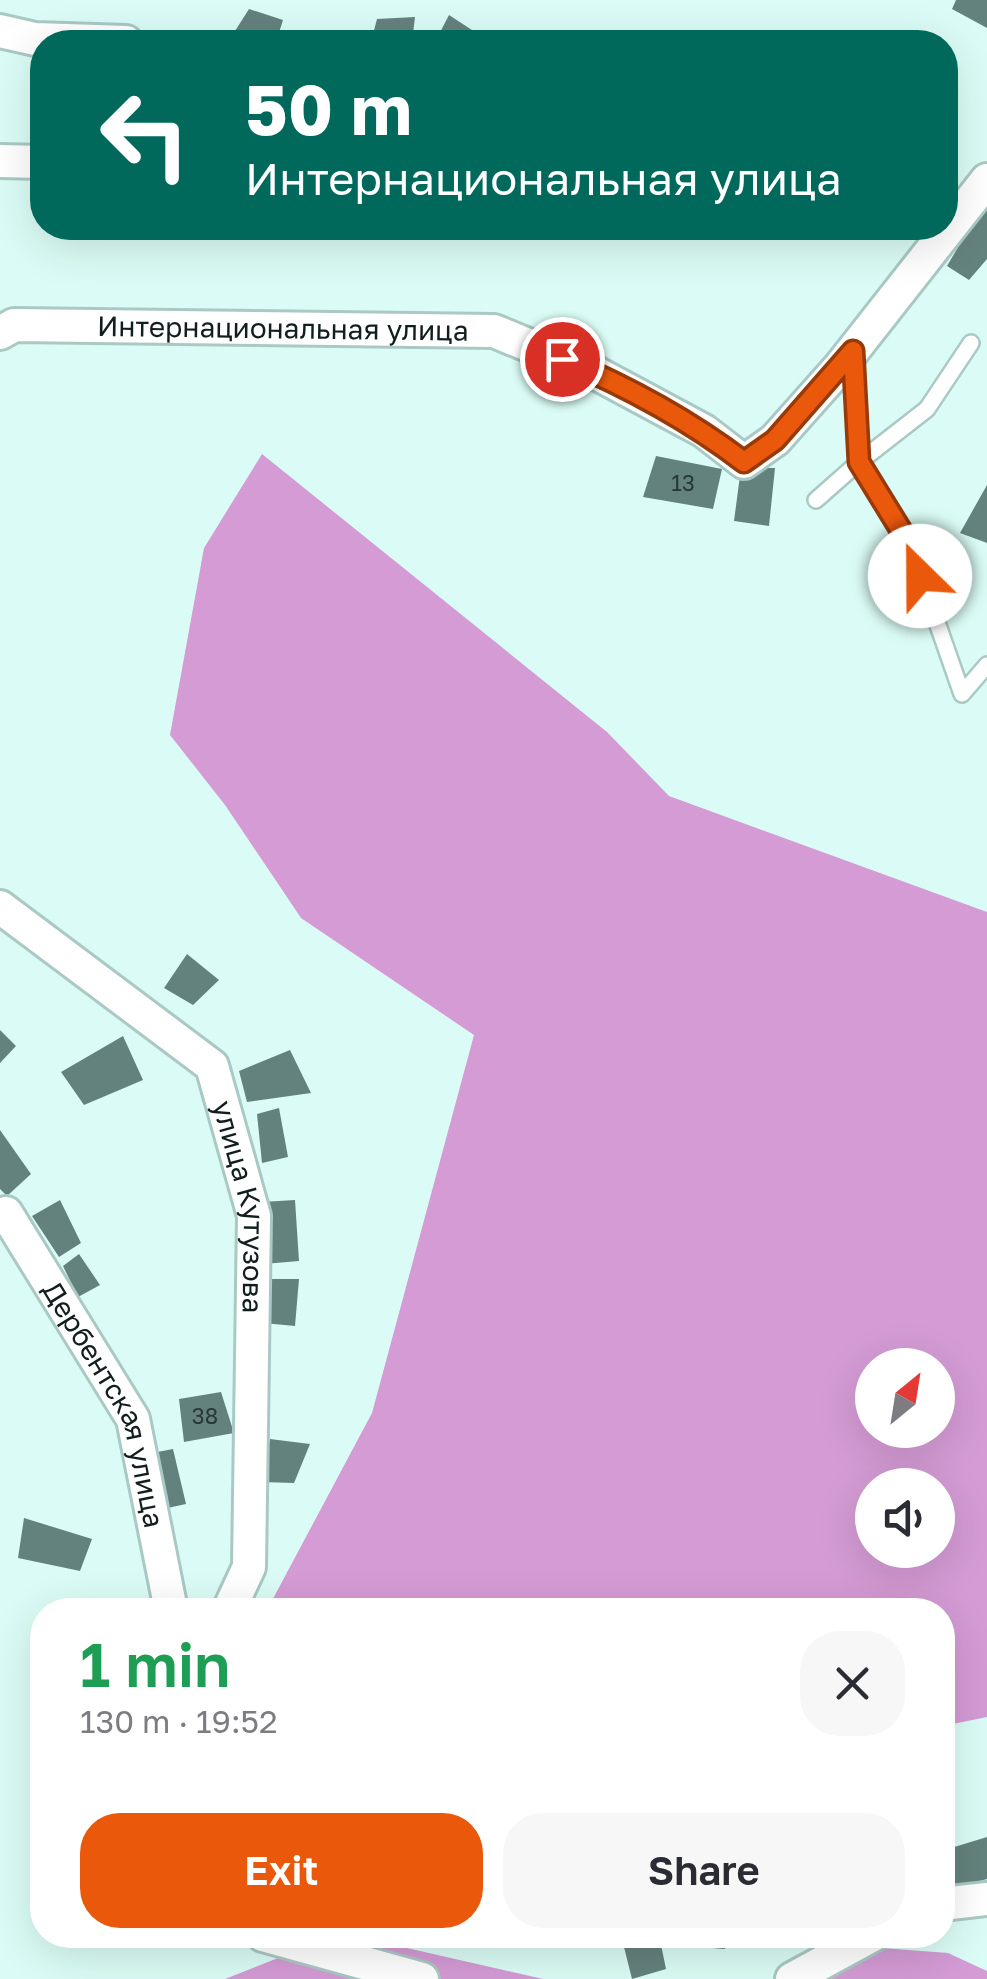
<!DOCTYPE html>
<meta charset="utf-8">
<style>
:root{--surface:#fff;--page:#f7f7f7;--text:#2b2b33;--muted:#7c7c81;--accent:#ea580c}
body{margin:0;font-family:"Golos Text",sans-serif;background:var(--page);color:var(--text);height:100vh;display:flex;flex-direction:column;font-size:38px;white-space:nowrap}
*{box-sizing:border-box;margin:0}
p{font-size:32px;color:var(--muted)}
.icon{flex:none;width:55px;height:55px;fill:none;stroke:currentColor;stroke-width:2;stroke-linecap:round;stroke-linejoin:round}
.map{position:relative;flex:1;overflow:hidden}
.side{position:absolute;left:30px;top:1598px;width:925px;height:350px;display:flex;flex-direction:column;background:var(--surface);border-radius:40px;box-shadow:0 10px 40px #0002}
.side>*{flex:none}
.guide{position:absolute;left:30px;top:30px;width:928px;height:210px;border-radius:40px;box-shadow:0 10px 40px #0002;background:#00695c;color:#fff;overflow:hidden}
.needle{width:65px;rotate:30deg}
.controls{position:absolute;left:855px;top:1348px;display:grid;gap:20px}
.controls a{display:grid;place-items:center;width:100px;height:100px;border-radius:50%;background:var(--surface);box-shadow:0 10px 40px #0002;font-size:50px}
.pin{position:absolute;display:grid;place-items:center;width:85px;height:85px;color:#fff;margin:-42px;border:5px solid #fff;border-radius:50%;box-shadow:0 2px 10px #0007}
.me{position:absolute;width:110px;margin:-55px;rotate:337deg;stroke-linejoin:round;filter:drop-shadow(0 0 8px #0008)}
.turn{display:flex;align-items:center;gap:35px;height:210px;padding:0 50px;font-size:45px}
.turn .icon{width:130px;height:130px;stroke-width:2.5}
.turn b{display:block;font-size:70px;line-height:85px}
.round{display:grid;place-items:center;flex:none;width:105px;height:105px;border-radius:40px;background:var(--page)}
.headline{display:flex;align-items:center;justify-content:space-between;height:170px;padding:0 50px}
h1{font-size:60px;font-weight:600;line-height:75px;color:#1e9e55}
.action{display:flex;gap:20px;margin-top:auto;padding:20px 50px}
.action a{flex:1;height:115px;border-radius:40px;background:var(--accent);color:#fff;font-size:40px;font-weight:600;line-height:115px;text-align:center}
.action a+a{background:var(--page);color:var(--text)}
.map>svg:first-child{display:block}
.forest{fill:#d49bd4;fill-rule:evenodd}
.building{fill:#64827d}
.lines{fill:none;stroke-linecap:round;stroke-linejoin:round}
.lane-casing{stroke:#aac9c4;stroke-width:20}
.street-casing{stroke:#aac9c4;stroke-width:38}
.lane{stroke:#fff;stroke-width:15}
.street{stroke:#fff;stroke-width:32}
.route-casing{stroke:#983908;stroke-width:25}
.route{stroke:#ea580c;stroke-width:18}
.labels{text-anchor:middle;stroke-width:8;stroke-linejoin:round;paint-order:stroke}
.number-label{font-size:22px;fill:#263735}
.street-label{font-size:28px;fill:#121e1d;stroke:#fff}
</style>
<div class="map">
<svg width="987" height="1979" viewBox="0 0 987 1979">
<rect width="100%" height="100%" fill="#dbfcf6"/>
<path class="forest" d="M262,454L607,732L669,796L987,912V1717L943,1726L942,1610H267L372,1413L474,1035L301,918L225,805L170,735L204,548ZM872,1365H938V1430H872ZM872,1485H938V1550H872Z
M336,1935H350L543,1979H225Z
M869,1947L948,1953L987,1971V1979H825Z"/>
<path class="building" d="M956,0H987V28L952,9Z
M249,9L283,20L276,42H228Z
M449,15L475,32L469,42H435Z
M415,17L412,42H371L377,19Z
M987,198V259L969,280L947,266Z
M656,456L722,469L713,509L643,497Z
M741,468H775L769,526L734,521Z
M987,485V543L960,533Z
M187,954L219,980L193,1005L164,988Z
M0,1030L16,1046L0,1063Z
M123,1036L143,1080L84,1105L61,1072Z
M290,1050L311,1093L247,1102L239,1071Z
M279,1108L288,1157L262,1163L257,1114Z
M0,1130L31,1174L7,1196L0,1189Z
M60,1200L81,1243L59,1257L32,1216Z
M295,1200L299,1261L264,1264L262,1202Z
M79,1254L100,1285L78,1297L63,1266Z
M263,1279H299L295,1326L263,1323Z
M221,1392L234,1433L184,1442L179,1399Z
M270,1439L310,1444L294,1483L261,1482Z
M173,1449L186,1504L163,1509L152,1453Z
M24,1518L92,1539L80,1571L18,1558Z
M987,1837V1879L955,1888L951,1848Z
M621,1935H659L666,1969L632,1979Z
M685,1935H723L725,1949L686,1946Z"/>
<g class="lines">
<defs>
<path id="lane" d="M971,343L927,409L859,462L910,545L962,694L987,665
M816,500L859,462L853,355"/>
<g id="street">
<path d="M0,31L35,39L126,42"/>
<path d="M0,161L42,162"/>
<path id="s1" d="M0,333L14,325L494,331L596,373L704,431L744,462L775,440L840,367L987,180"/>
<path id="s2" d="M0,907L212,1066L254,1216L249,1567L229,1610"/>
<path id="s3" d="M6,1213L133,1419L171,1610"/>
<path d="M942,1904L987,1899"/>
<path d="M263,1935L422,1979"/>
<path d="M792,1979L873,1935"/>
</g>
</defs>
<use href="#lane" class="lane-casing"/>
<use href="#street" class="street-casing"/>
<use href="#lane" class="lane"/>
<use href="#street" class="street"/>
</g>
<g class="lines">
<defs>
<path id="route" d="M562,359C626,386 689,420 744,462L775,440L853,351L859,462L910,545L920,576"/>
</defs>
<use href="#route" class="route-casing"/>
<use href="#route" class="route"/>
</g>
<g class="labels">
<g class="number-label">
<text x="683" y="491">13</text>
<text x="205" y="1424">38</text>
</g>
<g class="street-label">
<text dy="10" stroke="none"><textPath href="#s1" startOffset="285">Интернациональная улица</textPath></text>
<text dy="10" stroke="none"><textPath href="#s2" startOffset="410">улица Кутузова</textPath></text>
<text dy="10" stroke="none"><textPath href="#s3" startOffset="218">Дербентская улица</textPath></text>
</g>
</g>
</svg>
<div class="controls">
<a><svg class="needle" viewBox="-14 -14 28 28"><path d="M0-13l5 13h-10z" fill="#e53935"/><path d="M0 13l5-13h-10z" fill="#7c7c81"/></svg></a>
<a><svg class="icon" aria-label="sound" viewBox="0 0 24 24"><path d="M4 9h4l5-4v14l-5-4H4zM17 9q2 3 0 6"/></svg></a>
</div>
<div class="pin" style="left:562px;top:359px;background:#d93025"><svg class="icon" aria-label="arrive" viewBox="0 0 24 24"><path d="M6 21V4h12l-3 4 3 4H6"/></svg></div>
<svg class="me" style="left:920px;top:576px" viewBox="-20 -20 40 40"><circle r="19" fill="#fff"/><path d="M0-13L10 11 0 6-10 11z" fill="#ea580c"/></svg>
<div class="guide">
<div class="turn"><svg class="icon" aria-label="left" viewBox="0 0 24 24"><path d="M17 20v-9H6M10 6l-5 5 5 5"/></svg><div><b>50 m</b>Интернациональная улица</div></div>
</div>
<section class="side">
<div class="headline"><div><h1>1 min</h1><p>130 m · 19:52</p></div><a class="round"><svg class="icon" aria-label="close" viewBox="0 0 24 24"><path d="M6 6l12 12M18 6L6 18"/></svg></a></div>
<div class="action"><a>Exit</a><a>Share</a></div>
</section>
</div>
